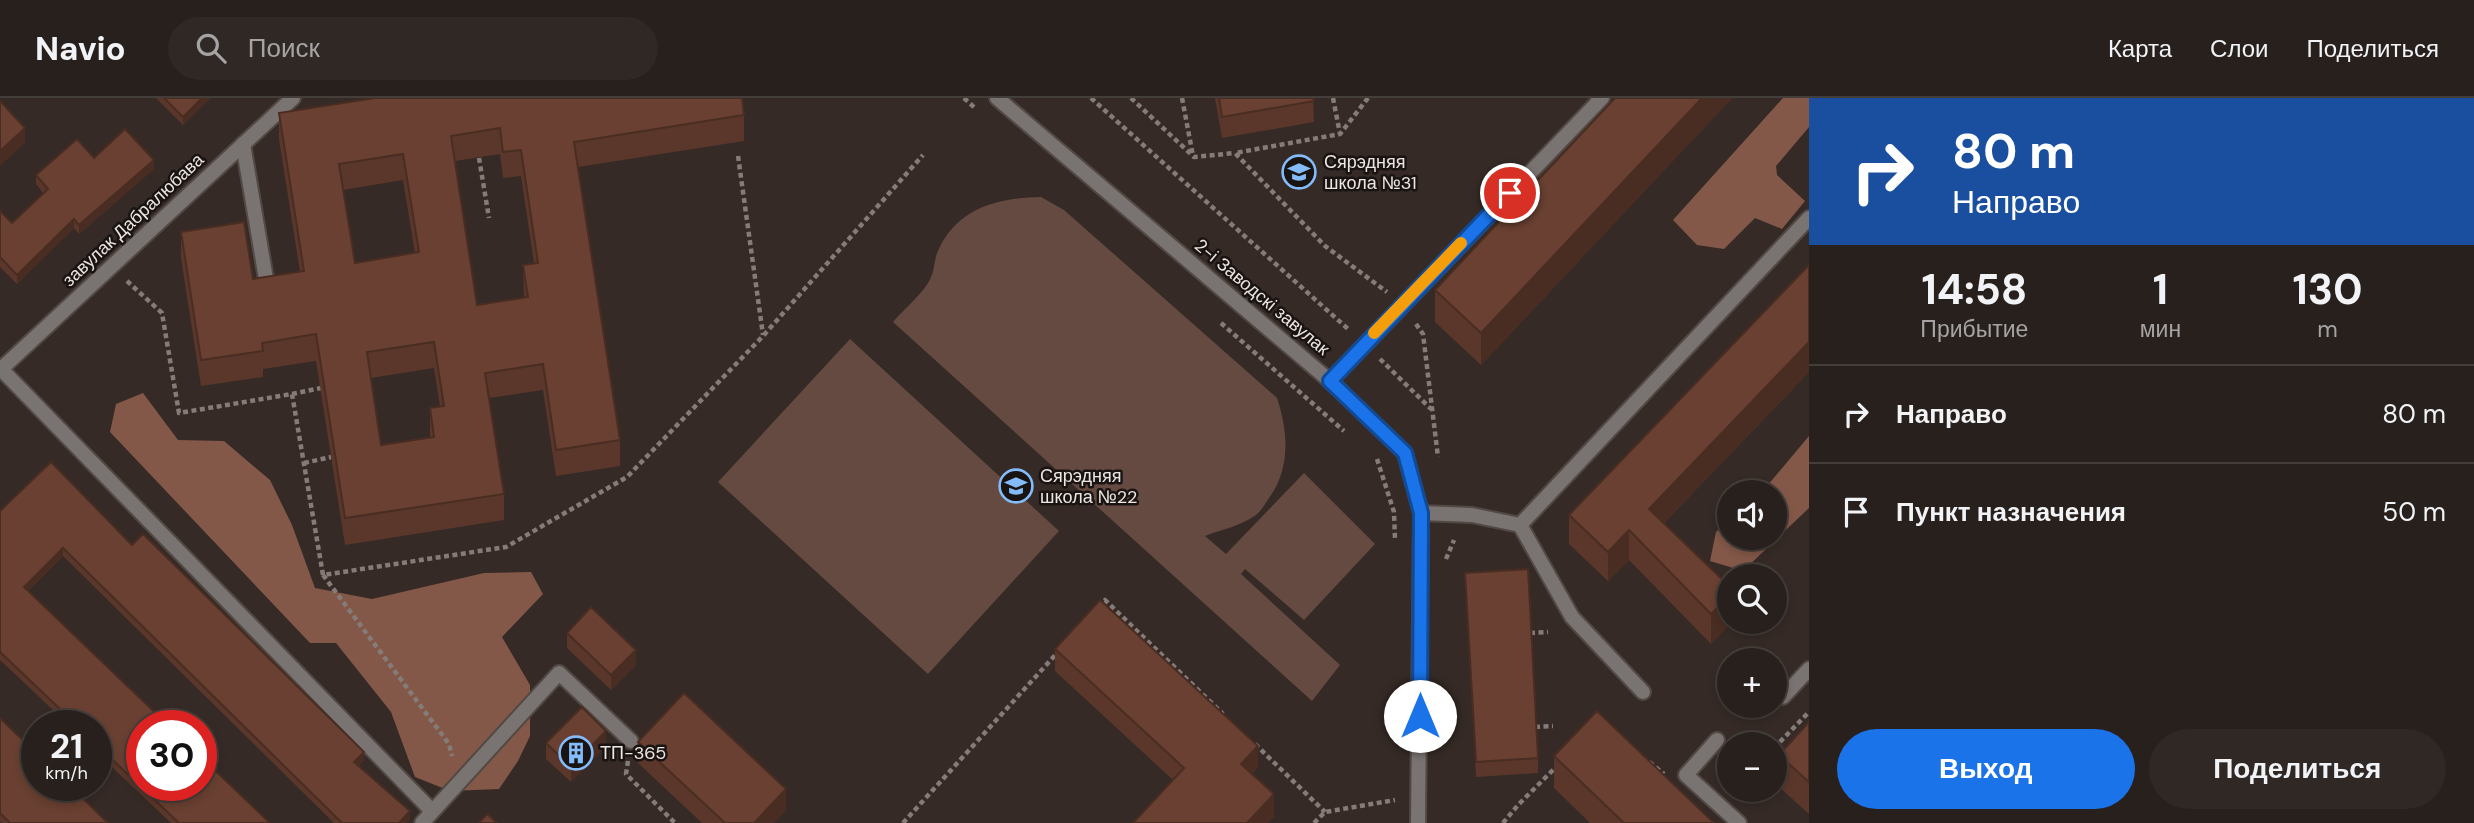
<!DOCTYPE html>
<html lang="ru">
<meta charset="utf-8">
<style>
:root{--surface:#28201c;--page:#302825;--text:#f1f3f6;--muted:#a5a3a3;--line:#443e3b;--accent:#1a73e8}
body{margin:0;font-family:"DM Sans",sans-serif;background:var(--page);color:var(--text);height:100vh;display:flex;flex-direction:column;font-size:26px;white-space:nowrap}
*{box-sizing:border-box;margin:0}
p{font-size:23px;color:var(--muted)}
.icon{flex:none;width:38px;height:38px;fill:none;stroke:currentColor;stroke-width:2;stroke-linecap:round;stroke-linejoin:round}
.map{position:relative;flex:1;overflow:hidden}
.side{display:flex;flex-direction:column;background:var(--surface);width:665px}
.side>*{flex:none}
.guide{background:#1a4fa0;color:#fff;overflow:hidden}
.controls{position:absolute;left:1717px;top:382px;display:grid;gap:14px}
.controls a{display:grid;place-items:center;width:70px;height:70px;border-radius:50%;background:var(--surface);box-shadow:0 4px 10px #0003,0 0 0 2px var(--line);font-size:35px}
.speed{position:absolute;left:21px;top:612px;display:flex;gap:14px;font-size:35px;font-weight:700;text-align:center}
.speed>*{display:grid;place-content:center;width:91px;height:91px;border-radius:50%;background:var(--surface);box-shadow:0 4px 10px #0003,0 0 0 2px var(--line);line-height:1}
.speed small{font-size:18px;font-weight:400}
.speed .limit{border:10px solid #d22;background:#fff;color:#111}
.pin{position:absolute;display:grid;place-items:center;width:60px;height:60px;color:#fff;margin:-30px;border:4px solid #fff;border-radius:50%;box-shadow:0 2px 7px #0007}
.me{position:absolute;width:77px;margin:-38px;rotate:0deg;stroke-linejoin:round;filter:drop-shadow(0 0 5px #0008)}
.turn{display:flex;align-items:center;gap:24px;height:147px;padding:0 28px;font-size:32px}
.turn .icon{width:91px;height:91px;stroke-width:2.5}
.turn b{display:block;font-size:49px;line-height:60px}
.eta{display:flex;justify-content:space-evenly;align-items:center;height:119px;text-align:center}
.eta b{font-size:42px;font-weight:700;line-height:49px}
.cta{display:flex;gap:14px;margin-top:auto;padding:14px 28px}
.cta a{flex:1;height:80px;border-radius:42px;background:var(--accent);color:#fff;font-size:28px;font-weight:700;line-height:80px;text-align:center}
.cta a+a{background:var(--page);color:var(--text)}
ul{padding:0;list-style:none}
li{display:flex;align-items:center;gap:21px;height:98px;padding:0 28px;border-top:2px solid var(--line)}
li div{flex:1}
li b{display:block;font-size:26px}
li em{font-style:normal}
header{display:flex;align-items:center;gap:42px;box-sizing:border-box;height:98px;padding:0 35px;background:var(--surface);border-bottom:2px solid var(--line)}
header strong{font-size:33px}
nav{display:flex;gap:38px;margin-inline-start:auto;font-size:24px}
.search{width:490px;height:63px;background:var(--page);display:flex;align-items:center;gap:18px;box-sizing:border-box;padding:0 24px;border-radius:38px;color:var(--muted);font-size:26px}
main{display:flex;flex:1;min-height:0}
.map>svg:first-child{display:block}
.green{fill:#644a40}
.forest{fill:#835848}
.lines{fill:none;stroke-linecap:round;stroke-linejoin:round}
.service-casing{stroke:#524844;stroke-width:18}
.minor-casing{stroke:#524844;stroke-width:18}
.path{stroke:#857c79;stroke-width:4.5;stroke-dasharray:5 3.5;stroke-linecap:butt}
.service{stroke:#797371;stroke-width:14}
.minor{stroke:#797371;stroke-width:14}
.wall{fill:#5a372a;fill-rule:evenodd}
.shaded-wall{fill:#4a2d22}
.building{fill:#694031;stroke:#4a2d22;stroke-width:2;fill-rule:evenodd}
.route-casing{stroke:#114b97;stroke-width:18}
.route{stroke:#1a73e8;stroke-width:12}
.slow{stroke:#f59e0b;stroke-width:12}
.labels{text-anchor:middle;stroke-width:5;stroke-linejoin:round;paint-order:stroke}
.poi-label{font-size:18px;fill:#ece5e2;stroke:#191412;text-anchor:start}
.street-label{font-size:18px;fill:#ece5e2;stroke:#191412}
</style>
<header>
<strong>Navio</strong>
<div class="search"><svg class="icon" aria-label="search" viewBox="0 0 24 24"><circle cx="10" cy="10" r="6"/><path d="M15 15l6 6"/></svg>Поиск</div>
<nav><a>Карта</a><a>Слои</a><a>Поделиться</a></nav>
</header>
<main>
<div class="map">
<svg width="1809" height="725" viewBox="0 0 1809 725">
<rect width="100%" height="100%" fill="#352a26"/>
<path class="green" d="M1041,99L1064,112L1277,300C1288,333 1291,370 1269,400C1265,406 1261,413 1256,417C1239,429 1222,431 1205,438L1226,456L1304,375L1375,446L1304,522L1245,471L1241,476L1340,567L1312,603L893,224C903,212 926,193 931,179C935,171 934,161 938,153C957,110 997,100 1041,99Z
M850,241L1059,433L928,576L718,384Z"/>
<path class="forest" d="M1783,0H1809V29L1776,68L1777,77L1805,103L1782,131L1755,120L1724,151L1697,147L1673,122Z
M143,295L178,342L224,343L270,382L292,427L315,490L372,501L484,475L531,474L543,496L502,539L530,587V638L518,663L499,691L450,693L415,679L391,614L336,545H310L110,334L116,306Z
M1809,338V410L1743,473L1710,463L1716,434L1729,422V439H1774V394H1762Z"/>
<g class="lines">
<defs>
<path id="service" d="M243,46L266,181
M1,271L432,713
M1330,283L1602,0
M1421,415L1472,417L1520,427L1809,120
M1520,427L1572,519L1643,594
M1783,599L1809,571
M1717,642L1686,677L1739,725
M422,725L559,575L631,643"/>
<path id="minor" d="M997,0L1330,283L1405,355L1421,415L1418,725
M1598,0L1599,2
M0,272L293,0"/>
</defs>
<use href="#service" class="service-casing"/>
<use href="#minor" class="minor-casing"/>
<path class="path" d="M964,0L975,10
M1091,0L1348,231
M1131,0L1194,59L1235,55
M1182,0L1193,58
M1333,0L1340,36
M1368,0L1340,36L1235,55L1325,148L1387,194
M738,58L763,237
M479,60L489,120
M127,183L162,215L179,315L292,296L323,477L506,449L627,379L763,238L923,57
M1221,225L1344,333
M1416,226L1423,236L1438,359
M1380,261L1431,311
M292,296L321,290
M1377,361L1394,414L1395,441
M304,365L331,359
M1446,461L1454,442
M323,477L449,646L452,658
M1099,509L1105,502L1223,616
M1530,535L1548,534
M1535,629L1553,628
M1255,646L1325,714
M1774,650L1809,614
M628,663L626,676L675,725
M1649,664L1664,676
M903,725L1058,554
M1314,725L1325,714L1395,702
M1503,725L1518,707L1558,667"/>
<use href="#service" class="service"/>
<use href="#minor" class="minor"/>
</g>
<path class="wall" d="M156,0H210L183,27Z
M1215,0H1313L1314,24L1222,40Z
M1615,0H1732L1481,267L1435,224V192Z
M279,15L744,17V43L578,69L620,342V368L556,378L543,292L489,300L504,396V422L345,447L316,263L263,271V279L201,288L181,160V134L253,181L300,174L279,41ZM500,56L503,80L521,78L534,165L523,167L524,200L477,207L455,63ZM403,82L415,155L355,165L343,92ZM434,270L440,309L430,310V339L381,347L371,280Z
M94,60L154,71L79,136L74,130L17,186L0,169V113L12,125L43,95L36,86V77Z
M1809,167V274L1664,425L1729,488L1711,546L1629,462L1608,483L1569,446V417Z
M0,413L132,447L364,662L359,667L410,721L406,725H334L63,458L28,493L270,725H171L96,654V628H70L0,562Z
M1465,475L1538,660V675L1476,679Z
M567,535L636,567L611,592L567,550Z
M1055,551L1258,669L1252,676L1274,718L1267,725H1133L1173,682L1055,573Z
M0,620L108,725H2L0,723Z
M1809,624V716L1779,689V657Z
M638,644L786,712L774,725H702L638,665Z
M546,645L606,648L571,684L546,661Z
M1554,658L1714,725H1590L1554,690Z"/>
<path class="shaded-wall" d="M202,0H210L183,27V19Z
M1702,0H1732L1481,267V235Z
M25,30V45L0,68V53Z
M154,62V71L79,136V127Z
M74,121V130L17,186V177Z
M1809,244V274L1649,440V411Z
M1629,432V462L1608,483V454Z
M63,450V458L24,497V489Z
M1729,498V523H1734L1711,546V516Z
M636,552V567L611,592V577Z
M606,633V648L571,684V669Z
M1258,648V669L1241,687V666Z
M364,654V662L354,672V664Z
M786,691V712L774,725H754Z
M1274,696V718L1267,725H1247Z
M410,713V721L406,725H399Z"/>
<path class="building" d="M164,0H202L183,19Z
M375,0H742L744,17L574,44L620,342L556,352L543,266L485,275L504,396L345,420L316,236L262,245L263,253L201,262L181,134L244,124L253,181L304,173L279,15ZM500,30L503,54L521,52L538,165L523,167L528,199L477,207L451,38ZM403,56L419,154L355,165L339,66ZM434,244L444,308L430,310L434,339L381,347L367,254Z
M1219,0H1313L1314,3L1222,19Z
M1615,0H1702L1481,235L1435,192Z
M0,3L25,30L0,53Z
M125,31L154,62L79,127L74,121L17,177L0,159V113L12,125L48,91L36,77L77,41L94,60Z
M1809,167V244L1649,411L1729,488V498L1711,516L1629,432L1608,454L1569,417Z
M51,364L132,447L143,436L364,654L354,664L410,713L399,725H342L63,450L24,489L169,628H142V688H201V659L270,725H179L96,646V628H78L0,554V413Z
M1528,471L1538,660L1476,664L1465,475Z
M1100,502L1258,648L1241,666L1274,696L1247,725H1133L1184,670L1055,551Z
M591,509L636,552L611,577L567,535Z
M684,595L786,691L754,725H725L638,644Z
M582,609L606,633L571,669L546,645Z
M1597,613L1714,725H1624L1554,658Z
M0,620L37,656V688H70L108,725H10L0,715Z
M1809,624V684L1779,657Z
M487,716L497,725H479Z"/>
<g class="lines">
<defs>
<path id="route" d="M1420,618L1421,415L1405,355L1330,283L1510,95"/>
</defs>
<use href="#route" class="route-casing"/>
<use href="#route" class="route"/>
<path class="slow" d="M1374,235L1461,145"/>
</g>
<defs>
<symbol id="school-ring" viewBox="-11 -11 22 22"><circle r="9.5" fill="#191412" stroke="#84bcfb" stroke-width="1.5"/><path d="M0-5L7-2L0 1L-7-2ZM-4 1L0 2.5L4 1V4Q0 6-4 4Z" fill="#84bcfb"/></symbol>
<symbol id="building-ring" viewBox="-11 -11 22 22"><circle r="9.5" fill="#191412" stroke="#84bcfb" stroke-width="1.5"/><path d="M-4-6H4V6H1V3H-1V6H-4ZM-2.5-4.3h1.7v1.8h-1.7ZM.8-4.3h1.7v1.8H.8ZM-2.5-1h1.7V.8h-1.7ZM.8-1h1.7V.8H.8Z" fill="#84bcfb"/></symbol>
</defs>
<g fill-rule="evenodd">
<use href="#school-ring" x="1280" y="55" width="38" height="38"/>
<use href="#school-ring" x="997" y="369" width="38" height="38"/>
<use href="#building-ring" x="557" y="636" width="38" height="38"/>
</g>
<g class="labels">
<g class="poi-label">
<text x="1324" y="70">Сярэдняя<tspan x="1324" dy="21">школа №31</tspan></text>
<text x="1040" y="384">Сярэдняя<tspan x="1040" dy="21">школа №22</tspan></text>
<text x="600" y="661">ТП-365</text>
</g>
<g class="street-label">
<text transform="translate(133 122) rotate(-43)" y="6">завулак Дабралюбава</text>
<text transform="translate(1262 199) rotate(40)" y="6">2-і Заводскі завулак</text>
</g>
</g>
</svg>
<div class="controls">
<a><svg class="icon" aria-label="sound" viewBox="0 0 24 24"><path d="M4 9h4l5-4v14l-5-4H4zM17 9q2 3 0 6"/></svg></a>
<a><svg class="icon" aria-label="search" viewBox="0 0 24 24"><circle cx="10" cy="10" r="6"/><path d="M15 15l6 6"/></svg></a>
<a>+</a>
<a>−</a>
</div>
<div class="speed"><div>21<small>km/h</small></div><div class="limit">30</div></div>
<div class="pin" style="left:1510px;top:95px;background:#d93025"><svg class="icon" aria-label="arrive" viewBox="0 0 24 24"><path d="M6 21V4h12l-3 4 3 4H6"/></svg></div>
<svg class="me" style="left:1420px;top:618px" viewBox="-20 -20 40 40"><circle r="19" fill="#fff"/><path d="M0-13L10 11 0 6-10 11z" fill="#1a73e8"/></svg>
</div>
<section class="side">
<div class="guide">
<div class="turn"><svg class="icon" aria-label="right" viewBox="0 0 24 24"><path d="M7 20v-9h11M14 6l5 5-5 5"/></svg><div><b>80 m</b>Направо</div></div>
</div>
<div class="eta">
<div><b>14:58</b><p>Прибытие</p></div>
<div><b>1</b><p>мин</p></div>
<div><b>130</b><p>m</p></div>
</div>
<ul>
<li><svg class="icon" aria-label="right" viewBox="0 0 24 24"><path d="M7 20v-9h11M14 6l5 5-5 5"/></svg><div><b>Направо</b></div><em>80 m</em></li>
<li><svg class="icon" aria-label="arrive" viewBox="0 0 24 24"><path d="M6 21V4h12l-3 4 3 4H6"/></svg><div><b>Пункт назначения</b></div><em>50 m</em></li>
</ul>
<div class="cta"><a>Выход</a><a>Поделиться</a></div>
</section>
</main>
